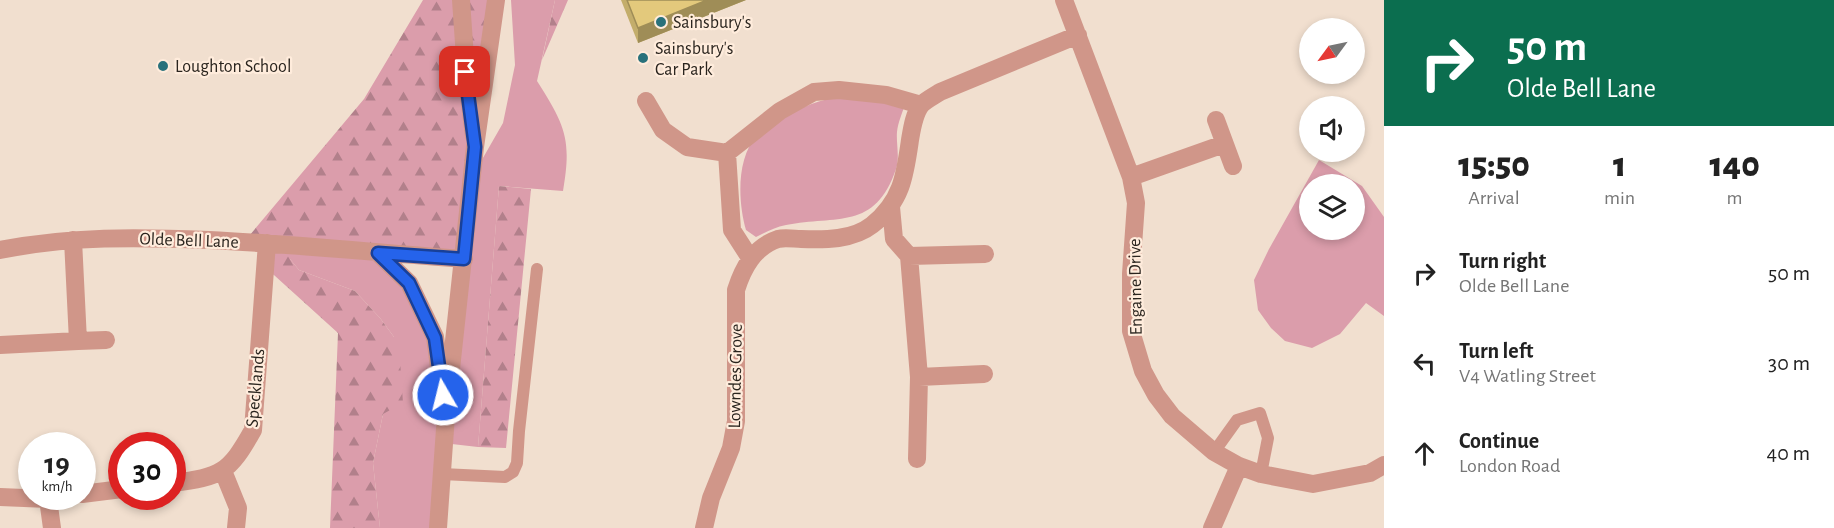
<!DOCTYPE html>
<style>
:root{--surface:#fff;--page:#f2f2f2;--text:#222;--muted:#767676}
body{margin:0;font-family:"Alegreya Sans",sans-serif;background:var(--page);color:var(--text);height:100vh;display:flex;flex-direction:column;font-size:22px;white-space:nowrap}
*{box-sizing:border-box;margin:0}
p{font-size:20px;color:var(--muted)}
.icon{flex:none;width:33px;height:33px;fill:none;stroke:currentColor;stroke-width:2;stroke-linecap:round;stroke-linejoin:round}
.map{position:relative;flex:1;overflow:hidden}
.sheet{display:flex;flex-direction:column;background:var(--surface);width:450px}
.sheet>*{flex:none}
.hud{background:#0b6e4f;color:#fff;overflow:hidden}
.needle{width:39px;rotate:237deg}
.tools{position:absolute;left:1299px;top:18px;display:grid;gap:12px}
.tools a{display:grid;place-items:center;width:66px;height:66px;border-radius:50%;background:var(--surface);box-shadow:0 3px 9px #0003;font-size:30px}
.speed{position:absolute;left:18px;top:432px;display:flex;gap:12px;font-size:30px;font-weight:700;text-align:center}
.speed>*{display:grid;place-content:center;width:78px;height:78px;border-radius:50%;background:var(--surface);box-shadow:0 3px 9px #0003;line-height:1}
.speed small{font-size:15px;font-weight:400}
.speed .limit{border:9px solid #d22;background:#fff;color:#111}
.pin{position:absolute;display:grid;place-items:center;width:51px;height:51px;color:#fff;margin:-26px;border-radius:12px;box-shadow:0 3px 9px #0006}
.me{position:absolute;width:66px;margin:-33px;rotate:352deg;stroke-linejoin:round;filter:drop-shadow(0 0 4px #0008)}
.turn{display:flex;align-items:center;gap:21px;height:126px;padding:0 24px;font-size:27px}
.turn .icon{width:78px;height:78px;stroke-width:2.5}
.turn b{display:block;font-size:42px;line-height:51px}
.eta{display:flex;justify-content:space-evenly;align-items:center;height:102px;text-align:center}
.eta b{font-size:36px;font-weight:800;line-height:42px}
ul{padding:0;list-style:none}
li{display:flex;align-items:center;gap:18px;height:90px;padding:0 24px}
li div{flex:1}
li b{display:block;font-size:22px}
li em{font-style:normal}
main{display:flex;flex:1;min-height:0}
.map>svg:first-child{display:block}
.green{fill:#db9dab;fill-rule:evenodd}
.forest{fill:url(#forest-firs)}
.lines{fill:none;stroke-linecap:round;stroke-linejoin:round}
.service{stroke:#d09689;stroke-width:12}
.minor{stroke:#d09689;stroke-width:18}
.tertiary{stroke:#d09689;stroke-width:18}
.wall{fill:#c3ad6b}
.shaded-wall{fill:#9f8d57}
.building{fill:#e3c97c;stroke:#9f8d57;stroke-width:1.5}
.route-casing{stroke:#184099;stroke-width:15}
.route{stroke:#2563eb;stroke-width:10}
.poi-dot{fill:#29717b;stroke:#ffecdc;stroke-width:2}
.labels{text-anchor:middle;stroke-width:4.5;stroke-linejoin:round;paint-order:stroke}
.poi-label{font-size:18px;fill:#2a241e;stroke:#ffecdc;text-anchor:start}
.street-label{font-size:18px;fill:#2a241e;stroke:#ffecdc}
</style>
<main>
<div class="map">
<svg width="1384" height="528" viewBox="0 0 1384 528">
<defs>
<pattern id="forest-firs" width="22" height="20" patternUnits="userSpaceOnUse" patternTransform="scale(1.5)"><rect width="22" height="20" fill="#db9dab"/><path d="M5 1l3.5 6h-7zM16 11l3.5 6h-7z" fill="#b2808b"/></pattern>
</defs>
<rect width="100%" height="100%" fill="#f1dfcf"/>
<path class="green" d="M511,0H555L537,81C565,125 572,139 563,191L499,186L478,447L443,443L437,528H380L373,463L383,414L394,337L380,318L355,291L299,270L290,259V244L378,253L435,337L445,411L468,184L503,123L515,65Z
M837,97L905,105C902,113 898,123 897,132C896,143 900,158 896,169C875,231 837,215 786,225C775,227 766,232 756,237L746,230C738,202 736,159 757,135C761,131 768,127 773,124C793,110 813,102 837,97Z
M1319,160L1362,186L1384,217V316L1366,303L1340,334L1312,348L1285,341L1271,328L1258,310L1254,280L1269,249ZM1310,184H1354V230H1310Z"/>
<path class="forest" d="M423,0H497L464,259L290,245V259L299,270L355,291L380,318L394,337L400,360L403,403L383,414L373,463L380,528H330L338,333L264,266L266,243L244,242L364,99Z
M555,0H568L542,60Z
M499,186L531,189L506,448L478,447Z"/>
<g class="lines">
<path class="service" d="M1214,452L1237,420L1260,413L1268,438L1261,474
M442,474L505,477L513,472L517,463L519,431L537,269"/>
<path class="minor" d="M461,0L466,72L474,136
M1064,0L1131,177L1136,203L1131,274V331L1143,371L1156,395L1172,416L1214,452L1239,466L1261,474L1313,484L1370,473L1384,465
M646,101L663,130L687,147L727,153L780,111L814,92L839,90L886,95L921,105
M1216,120L1233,166
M727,153L732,230L750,258
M1131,177L1224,144
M891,207L894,239L909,256L985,254
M0,250C70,236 138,237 209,240C294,244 379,253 464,259
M378,253L409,283L435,337L444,404
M909,256L919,377L984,374
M78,341L106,340
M0,345L78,341L73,240
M917,459L919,377
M223,471L238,508L236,528
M172,483C221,477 229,473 253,430L267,243
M82,494L122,489
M0,497L48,499L65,496
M48,499L52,528
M704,528L711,498L731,448L736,421V290C743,268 754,247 778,239C785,237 795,239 801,239C825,240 853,240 872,225C902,201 905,175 910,140C912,128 914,114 921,105C926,100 934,96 940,92L1078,35
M1212,528L1239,466"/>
<path class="tertiary" d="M438,528L446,415L475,147L496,0"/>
</g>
<path class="wall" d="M621,0H746L638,43Z"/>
<path class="shaded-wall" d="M707,0H746L638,43V28Z"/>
<path class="building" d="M627,0H707L638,28Z"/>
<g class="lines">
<defs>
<path id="route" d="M443,395L435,338L409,283L378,253L464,259L475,147L465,72"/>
</defs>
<use href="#route" class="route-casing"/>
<use href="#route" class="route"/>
</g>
<g class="poi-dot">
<circle cx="661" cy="22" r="6"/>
<circle cx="643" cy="58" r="6"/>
<circle cx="163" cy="66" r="6"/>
</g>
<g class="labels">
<g class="poi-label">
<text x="673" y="28">Sainsbury's</text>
<text x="655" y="54">Sainsbury's<tspan x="655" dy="21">Car Park</tspan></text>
<text x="175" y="72">Loughton School</text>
</g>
<g class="street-label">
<text transform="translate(189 240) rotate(2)" y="6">Olde Bell Lane</text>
<text transform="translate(1135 287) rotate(-91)" y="6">Engaine Drive</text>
<text transform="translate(735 376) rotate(-89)" y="6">Lowndes Grove</text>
<text transform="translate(255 388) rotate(-85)" y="6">Specklands</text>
</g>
</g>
</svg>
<div class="tools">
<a><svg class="needle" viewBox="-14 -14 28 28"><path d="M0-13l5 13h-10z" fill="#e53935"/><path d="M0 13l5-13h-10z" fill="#767676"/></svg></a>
<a><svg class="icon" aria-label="sound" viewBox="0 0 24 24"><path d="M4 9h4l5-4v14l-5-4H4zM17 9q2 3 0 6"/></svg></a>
<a><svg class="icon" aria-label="layers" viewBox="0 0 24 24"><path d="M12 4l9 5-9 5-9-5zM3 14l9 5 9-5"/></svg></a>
</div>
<div class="speed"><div>19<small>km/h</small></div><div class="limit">30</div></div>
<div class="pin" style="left:465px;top:72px;background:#d93025"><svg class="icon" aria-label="arrive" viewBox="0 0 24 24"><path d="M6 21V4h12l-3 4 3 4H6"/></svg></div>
<svg class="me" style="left:443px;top:395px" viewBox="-20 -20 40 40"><circle r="17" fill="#2563eb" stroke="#fff" stroke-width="3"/><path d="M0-11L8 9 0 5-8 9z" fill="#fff"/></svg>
</div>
<section class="sheet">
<div class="hud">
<div class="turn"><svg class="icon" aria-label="right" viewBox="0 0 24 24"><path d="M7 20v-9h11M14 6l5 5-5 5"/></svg><div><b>50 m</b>Olde Bell Lane</div></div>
</div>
<div class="eta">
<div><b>15:50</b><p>Arrival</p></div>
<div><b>1</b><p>min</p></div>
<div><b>140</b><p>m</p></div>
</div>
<ul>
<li><svg class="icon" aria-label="right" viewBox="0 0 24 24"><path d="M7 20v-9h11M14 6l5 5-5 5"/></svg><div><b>Turn right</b><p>Olde Bell Lane</p></div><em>50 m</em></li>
<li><svg class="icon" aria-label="left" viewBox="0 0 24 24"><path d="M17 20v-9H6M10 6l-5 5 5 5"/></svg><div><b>Turn left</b><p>V4 Watling Street</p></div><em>30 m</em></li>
<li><svg class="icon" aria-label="ahead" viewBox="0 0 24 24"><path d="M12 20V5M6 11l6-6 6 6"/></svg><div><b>Continue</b><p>London Road</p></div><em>40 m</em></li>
</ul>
</section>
</main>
